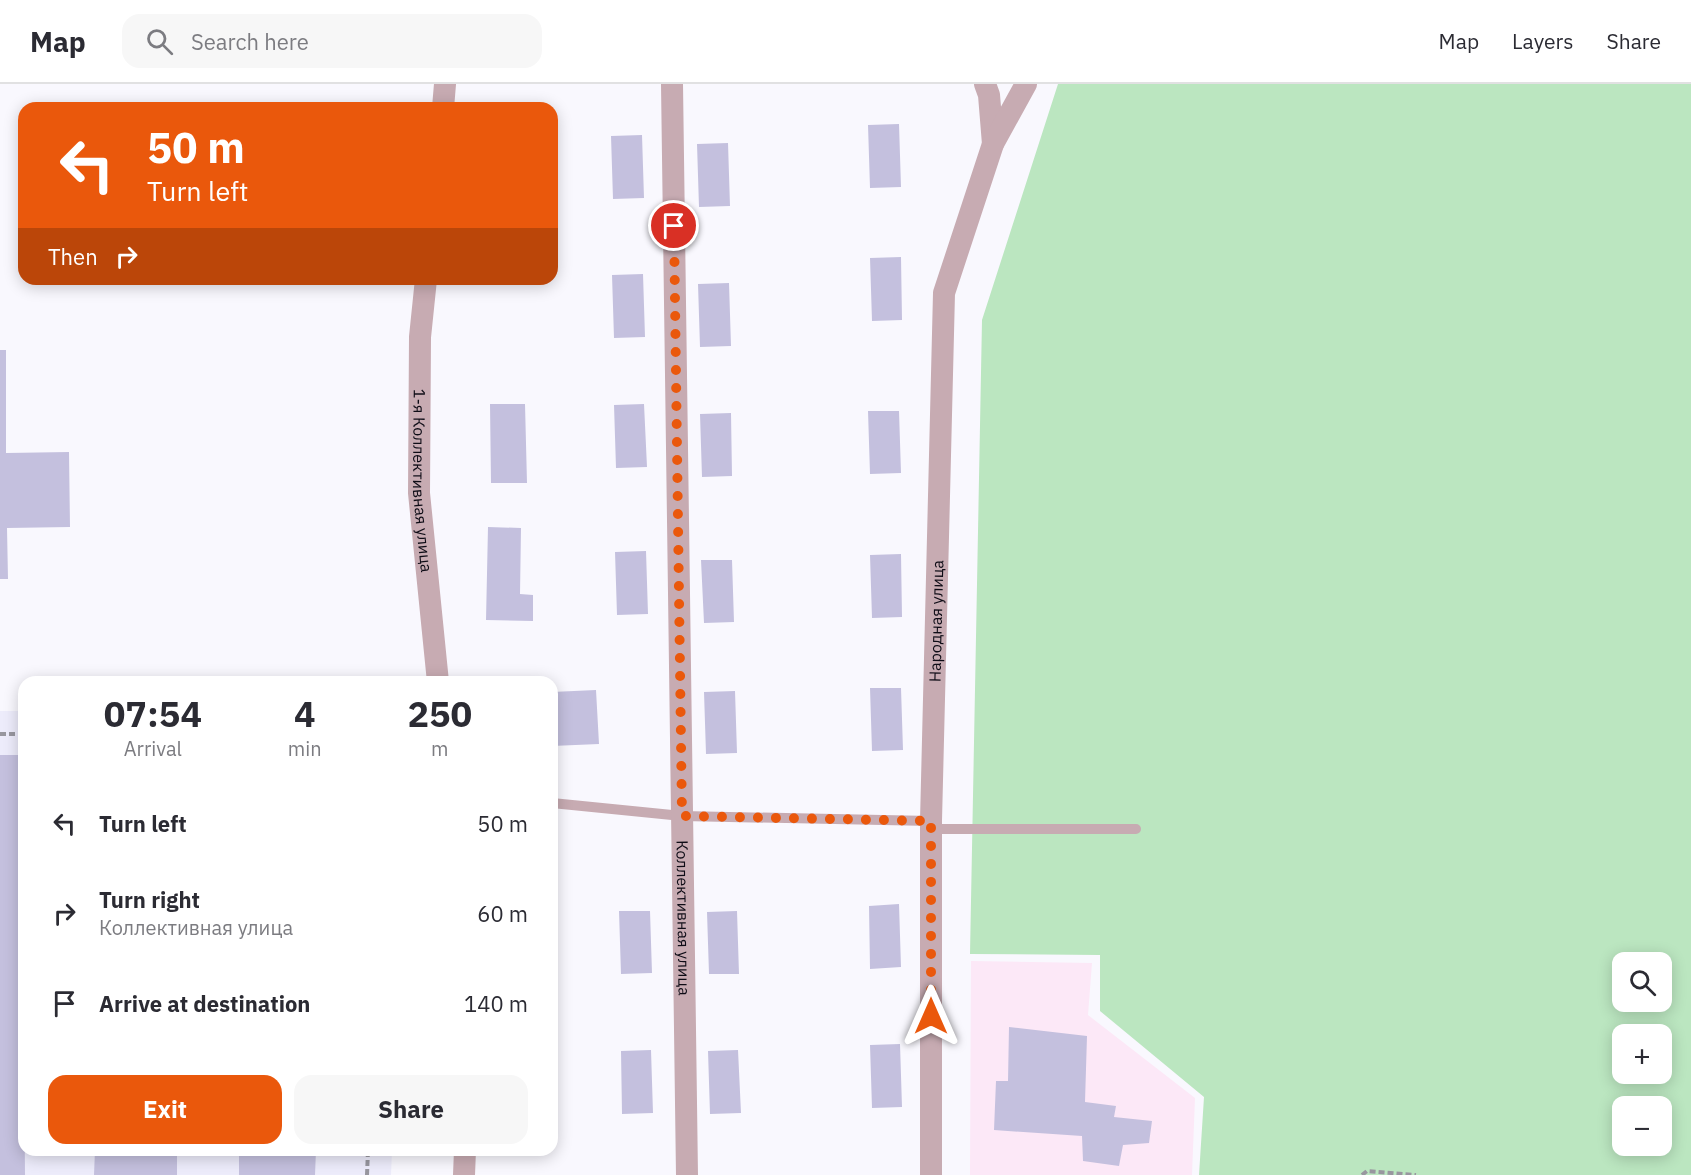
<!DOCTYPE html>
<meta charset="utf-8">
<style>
:root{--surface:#fff;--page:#f7f7f7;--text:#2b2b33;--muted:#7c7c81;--line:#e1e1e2;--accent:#ea580c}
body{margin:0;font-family:"IBM Plex Sans",sans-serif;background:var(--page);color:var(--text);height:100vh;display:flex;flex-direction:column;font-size:22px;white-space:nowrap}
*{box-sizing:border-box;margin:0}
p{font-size:20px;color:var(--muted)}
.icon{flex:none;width:33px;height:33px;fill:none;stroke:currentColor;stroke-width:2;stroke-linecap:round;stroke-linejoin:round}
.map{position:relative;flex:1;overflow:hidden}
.details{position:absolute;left:18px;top:592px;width:540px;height:480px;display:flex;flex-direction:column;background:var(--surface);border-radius:18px;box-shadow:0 3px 15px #0003}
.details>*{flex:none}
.hud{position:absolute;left:18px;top:18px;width:540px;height:183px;border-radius:18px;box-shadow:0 3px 15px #0003;background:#ea580c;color:#fff;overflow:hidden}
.tools{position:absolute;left:1612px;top:868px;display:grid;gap:12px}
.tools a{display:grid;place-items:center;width:60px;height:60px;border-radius:12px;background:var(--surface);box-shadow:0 3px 15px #0003;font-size:30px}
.pin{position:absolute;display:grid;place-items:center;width:51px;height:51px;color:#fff;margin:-26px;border:3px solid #fff;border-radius:50%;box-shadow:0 2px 6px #0007}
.me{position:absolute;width:66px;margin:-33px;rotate:0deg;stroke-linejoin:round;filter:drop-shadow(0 0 4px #0008)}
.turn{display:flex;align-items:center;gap:21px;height:126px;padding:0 30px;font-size:27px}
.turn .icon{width:78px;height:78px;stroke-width:2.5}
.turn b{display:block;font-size:42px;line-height:51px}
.then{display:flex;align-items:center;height:57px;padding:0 30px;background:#0003;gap:12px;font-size:22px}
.eta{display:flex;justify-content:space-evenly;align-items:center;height:102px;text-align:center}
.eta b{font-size:36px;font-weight:700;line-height:42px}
.button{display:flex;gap:12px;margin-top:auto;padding:12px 30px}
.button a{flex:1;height:69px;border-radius:18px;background:var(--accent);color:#fff;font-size:24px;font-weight:700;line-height:69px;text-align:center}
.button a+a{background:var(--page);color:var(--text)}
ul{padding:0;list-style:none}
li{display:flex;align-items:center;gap:18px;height:90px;padding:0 30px}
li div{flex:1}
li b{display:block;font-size:22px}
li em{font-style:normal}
header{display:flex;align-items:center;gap:36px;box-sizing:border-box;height:84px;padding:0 30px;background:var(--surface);border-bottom:2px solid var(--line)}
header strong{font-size:28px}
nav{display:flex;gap:33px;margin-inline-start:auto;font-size:21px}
.search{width:420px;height:54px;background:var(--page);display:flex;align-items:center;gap:15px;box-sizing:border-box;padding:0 21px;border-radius:18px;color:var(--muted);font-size:22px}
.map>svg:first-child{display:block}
.built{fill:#edecfb}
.industrial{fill:#fce8f7}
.green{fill:#bbe6c0;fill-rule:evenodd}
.building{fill:#c4c0de}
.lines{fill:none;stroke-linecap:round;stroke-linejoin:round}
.path{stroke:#98979f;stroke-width:4;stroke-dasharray:6 3;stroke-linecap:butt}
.lane{stroke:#c7abb2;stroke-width:10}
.street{stroke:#c7abb2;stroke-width:22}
.route{stroke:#ea580c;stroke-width:10;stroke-dasharray:0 18}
.labels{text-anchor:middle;stroke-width:6;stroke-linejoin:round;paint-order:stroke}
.street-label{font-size:16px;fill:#0e0c16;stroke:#f9f8fe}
</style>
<header>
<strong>Map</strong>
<div class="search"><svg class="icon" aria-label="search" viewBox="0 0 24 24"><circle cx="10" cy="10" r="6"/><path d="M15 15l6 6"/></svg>Search here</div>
<nav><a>Map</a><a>Layers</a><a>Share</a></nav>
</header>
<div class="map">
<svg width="1691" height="1091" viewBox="0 0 1691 1091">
<rect width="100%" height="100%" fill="#f9f8fe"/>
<path class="built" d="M0,627H24V1066L392,1067L391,1091H0Z"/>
<path class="industrial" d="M971,877L1092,879L1088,931L1195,1014L1192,1091H970Z"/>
<path class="green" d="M1058,0H1691V1091H1199L1204,1013L1100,927V871L970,870L982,236ZM1623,879H1662V918H1623ZM1623,951H1662V990H1623ZM1623,1023H1662V1062H1623Z"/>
<path class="building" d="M899,40L901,103L870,104L868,41Z
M642,51L644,114L613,115L611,52Z
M728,59L730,122L699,123L697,60Z
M901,173L902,236L872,237L870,174Z
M643,190L645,253L614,254L612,191Z
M729,199L731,262L700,263L698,200Z
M0,266H6V369L69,368L70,443L7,444L8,495H0Z
M490,320H525L527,399H491Z
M644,320L647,383L616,384L614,321Z
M868,327H899L901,389L870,390Z
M731,329L732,392L702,393L700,330Z
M488,443L521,444L520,510L533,511V537L486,536Z
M646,467L648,530L617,531L615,468Z
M901,470L902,533L872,534L870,471Z
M701,476H732L734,538L704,539Z
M870,604H901L903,666L872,667Z
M596,606L599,660L552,662V608Z
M735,607L737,669L706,670L704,608Z
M0,671H24L18,985H24L25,1091H0Z
M899,820L901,883L870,885L869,822Z
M619,827H650L652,889L621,890Z
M737,827L739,890H709L707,828Z
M1009,943L1087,952L1085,1018L1116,1022L1114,1033L1152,1037L1149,1059L1123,1061L1119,1082L1083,1077L1082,1052L994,1046L996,997H1008Z
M900,960L902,1023L872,1024L870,961Z
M651,966L653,1029L622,1030L621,967Z
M738,966L741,1029L710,1030L708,967Z
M95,1066H177V1091H94Z
M239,1066H316L315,1091H239Z"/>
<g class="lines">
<path class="path" d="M0,650H24
M367,1091L368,1066
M1362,1091L1367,1087L1416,1091"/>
<path class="lane" d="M552,719L682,732L931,737
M931,745H1136"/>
<g class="street">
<path id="s1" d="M672,0L687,1091"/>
<path d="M985,0L989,11L993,60"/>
<path d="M443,24L445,0"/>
<path id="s2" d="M426,195L420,253L419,409L438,598"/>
<path d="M464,1091L465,1066"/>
<path id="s3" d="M931,1091V737L944,209L993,60L1026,0"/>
</g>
</g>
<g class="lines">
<path class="route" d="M674,142L682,732L931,737V932"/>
</g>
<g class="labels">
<g class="street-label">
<text dy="6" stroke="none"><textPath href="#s2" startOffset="202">1-я Коллективная улица</textPath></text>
<text dy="6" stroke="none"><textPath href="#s3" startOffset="554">Народная улица</textPath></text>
<text dy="6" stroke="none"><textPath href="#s1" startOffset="834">Коллективная улица</textPath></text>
</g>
</g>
</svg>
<div class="tools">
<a><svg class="icon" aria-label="search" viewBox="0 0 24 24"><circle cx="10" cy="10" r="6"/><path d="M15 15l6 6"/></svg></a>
<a>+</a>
<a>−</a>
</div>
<div class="pin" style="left:674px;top:142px;background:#d93025"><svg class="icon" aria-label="arrive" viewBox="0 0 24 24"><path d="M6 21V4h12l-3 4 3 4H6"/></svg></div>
<svg class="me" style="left:931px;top:932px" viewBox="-20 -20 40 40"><path d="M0-17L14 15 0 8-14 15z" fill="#ea580c" stroke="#fff" stroke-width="4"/></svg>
<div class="hud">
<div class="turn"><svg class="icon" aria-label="left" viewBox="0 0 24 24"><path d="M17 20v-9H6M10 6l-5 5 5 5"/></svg><div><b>50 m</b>Turn left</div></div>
<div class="then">Then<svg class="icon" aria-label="right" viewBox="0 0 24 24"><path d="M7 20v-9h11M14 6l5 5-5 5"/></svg></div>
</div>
<section class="details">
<div class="eta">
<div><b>07:54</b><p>Arrival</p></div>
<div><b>4</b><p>min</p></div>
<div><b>250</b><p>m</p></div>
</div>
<ul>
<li><svg class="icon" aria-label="left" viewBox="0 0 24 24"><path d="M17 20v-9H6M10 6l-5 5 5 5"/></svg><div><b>Turn left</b></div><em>50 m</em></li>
<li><svg class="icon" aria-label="right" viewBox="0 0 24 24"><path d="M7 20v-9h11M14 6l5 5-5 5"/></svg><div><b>Turn right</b><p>Коллективная улица</p></div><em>60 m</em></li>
<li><svg class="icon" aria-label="arrive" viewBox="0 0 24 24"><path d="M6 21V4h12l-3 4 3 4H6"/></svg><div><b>Arrive at destination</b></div><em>140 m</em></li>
</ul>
<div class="button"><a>Exit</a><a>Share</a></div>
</section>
</div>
